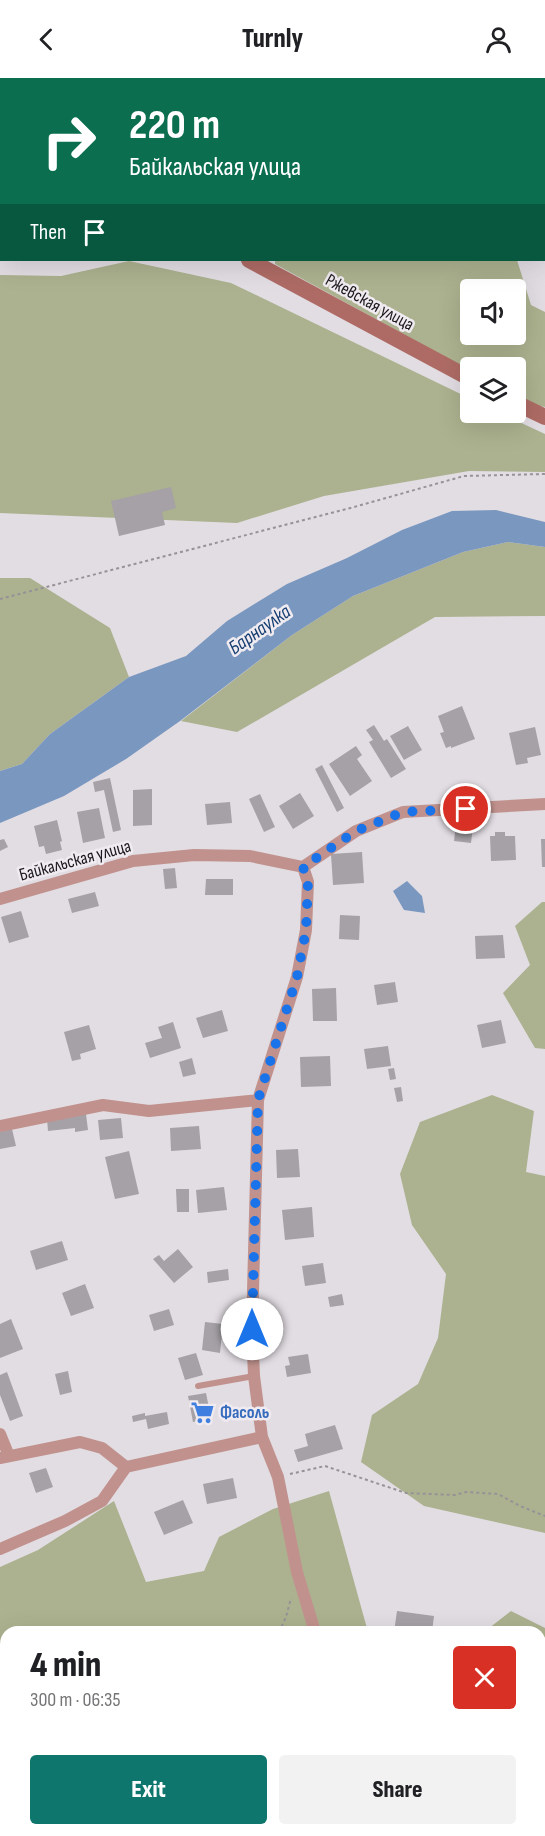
<!DOCTYPE html>
<meta charset="utf-8">
<style>
:root{--surface:#fff;--page:#f2f2f2;--text:#202124;--muted:#757577;--accent:#0f766e}
body{margin:0;font-family:"Sofia Sans Condensed",sans-serif;background:var(--page);color:var(--text);height:100vh;display:flex;flex-direction:column;font-size:22px;white-space:nowrap}
*{box-sizing:border-box;margin:0}
p{font-size:20px;color:var(--muted)}
.icon{flex:none;width:33px;height:33px;fill:none;stroke:currentColor;stroke-width:2;stroke-linecap:round;stroke-linejoin:round}
.map{position:relative;flex:1;overflow:hidden}
.drawer{position:absolute;left:0px;top:1548px;width:546px;height:210px;display:flex;flex-direction:column;background:var(--surface);border-radius:18px 18px 0 0;box-shadow:0 6px 24px #0002}
.drawer>*{flex:none}
.guide{position:absolute;left:0px;top:0px;width:546px;height:183px;box-shadow:0 6px 24px #0002;background:#0b6e4f;color:#fff;overflow:hidden}
.buttons{position:absolute;left:460px;top:201px;display:grid;gap:12px}
.buttons a{display:grid;place-items:center;width:66px;height:66px;border-radius:6px;background:var(--surface);box-shadow:0 6px 24px #0002;font-size:30px}
.pin{position:absolute;display:grid;place-items:center;width:51px;height:51px;color:#fff;margin:-26px;border:3px solid #fff;border-radius:50%;box-shadow:0 2px 6px #0007}
.me{position:absolute;width:66px;margin:-33px;rotate:0deg;stroke-linejoin:round;filter:drop-shadow(0 0 4px #0008)}
.turn{display:flex;align-items:center;gap:21px;height:126px;padding:0 30px;font-size:27px}
.turn .icon{width:78px;height:78px;stroke-width:2.5}
.turn b{display:block;font-size:42px;line-height:51px}
.then{display:flex;align-items:center;height:57px;padding:0 30px;background:#0003;gap:12px;font-size:22px}
.round{display:grid;place-items:center;flex:none;width:63px;height:63px;border-radius:6px;background:var(--page)}
.summary{display:flex;align-items:center;justify-content:space-between;height:102px;padding:0 30px}
h1{font-size:36px;font-weight:800;line-height:45px}
.cta{display:flex;gap:12px;margin-top:auto;padding:12px 30px}
.cta a{flex:1;height:69px;border-radius:6px;background:var(--accent);color:#fff;font-size:24px;font-weight:800;line-height:69px;text-align:center}
.cta a+a{background:var(--page);color:var(--text)}
header{display:flex;justify-content:space-between;align-items:center;height:78px;padding:0 30px;background:var(--surface);font-size:27px;font-weight:800}
.map>svg:first-child{display:block}
.green{fill:#acb28f;fill-rule:evenodd}
.water{fill:#7a97bf}
.building{fill:#a5a1a6}
.lines{fill:none;stroke-linecap:round;stroke-linejoin:round}
.path{stroke:#969297;stroke-width:2;stroke-dasharray:3 3;stroke-linecap:butt}
.service{stroke:#c1928d;stroke-width:6}
.minor{stroke:#c1928d;stroke-width:12}
.secondary{stroke:#ae6b65;stroke-width:16}
.rail-casing{stroke:#353336;stroke-width:7}
.rail{stroke:#efebf0;stroke-width:4.5;stroke-dasharray:14;stroke-linecap:butt}
.route{stroke:#1a73e8;stroke-width:10;stroke-dasharray:0 18}
.labels{text-anchor:middle;stroke-width:5;stroke-linejoin:round;paint-order:stroke}
.street-label{font-size:18px;fill:#1c1a1d;stroke:#efebf0}
.shop-label{font-size:18px;font-weight:bold;fill:#366cbe;stroke:#efebf0;text-anchor:start}
.water-label{font-size:20px;font-style:italic;fill:#173e71;stroke:#efebf0}
</style>
<header><svg class="icon" aria-label="back" viewBox="0 0 24 24"><path d="M15 5l-7 7 7 7"/></svg>Turnly<svg class="icon" aria-label="person" viewBox="0 0 24 24"><circle cx="12" cy="8" r="4"/><path d="M4 21q1-7 8-7t8 7"/></svg></header>
<div class="map">
<svg width="545" height="1758" viewBox="0 0 545 1758">
<rect width="100%" height="100%" fill="#e2dde3"/>
<path class="green" d="M70,0H243L238,2Z
M275,182H517L531,227L545,234V329L533,327L516,317V290H471V293L275,186ZM471,212H516V256H471Z
M129,183L231,205L471,321V334L500,335L545,356V394L469,393L324,418L237,445L0,435V197L61,198Z
M508,464L545,469V538L435,539L237,654L181,643L292,557L353,518L463,474Z
M0,500H30L110,550L129,599L50,656L22,686L0,693Z
M542,824H545V971L535,970L503,915L530,887L515,848Z
M492,1017L534,1033L526,1094L545,1098V1455L424,1428L361,1384L372,1337L418,1306L438,1260L446,1196L412,1147L400,1096L420,1044Z
M329,1413L368,1554H6V1752H540V1554H484L511,1533L545,1550V1758H0V1489L38,1472L114,1423L146,1504L204,1493L219,1459L273,1431Z"/>
<path class="water" d="M496,432L545,444V469L508,464L463,474L353,518L292,557L180,643L126,681L64,718L0,745V693L22,686L50,656L129,599L186,578L227,543L287,506L347,480L402,452L452,433Z
M407,803L422,818L425,835L404,832L393,813Z"/>
<path class="building" d="M171,409L176,430L162,434L165,447L119,458L111,423Z
M462,628L475,661L451,670V668L446,670L440,655L444,654L438,638Z
M374,647L384,663L387,661L406,691L391,700L369,664L373,662L366,652Z
M408,648L422,672L404,682L390,658Z
M535,649L541,677L527,680L528,685L516,687L509,655Z
M356,668L362,677L357,681L372,703L350,718L329,686Z
M322,687L344,730L337,734L315,691Z
M110,700L121,752L113,754L104,712L95,714L93,704Z
M152,711V747L133,748V712Z
M300,715L314,738L293,751L279,728Z
M260,716L275,749L264,754L249,721Z
M230,724L232,745L207,747L205,726Z
M99,730L105,760L83,765L77,734Z
M457,737L474,739L471,765L454,763Z
M57,742L62,763L60,764L62,772L46,776L44,768L39,769L34,748Z
M495,754H505V758H515L516,782L491,783L490,758H495Z
M4,761L8,769L0,773V762Z
M541,761H545V789H542Z
M362,774L364,805L333,807L331,776Z
M175,790L177,810L165,811L163,791Z
M206,801H233V817H205Z
M95,814L99,828L72,835L68,821Z
M21,833L29,859L9,865L1,839Z
M340,837L360,838L359,862L339,861Z
M503,857L505,880L476,881L475,858Z
M395,904L398,924L377,927L374,907Z
M336,910L337,943H313L312,911Z
M222,932L228,953L203,960L196,940Z
M501,942L506,965L482,970L477,947Z
M173,944L181,970L150,980L145,965L162,960L158,949Z
M89,947L96,971L80,976L81,981L72,983L64,954Z
M388,968L391,988L367,991L364,971Z
M330,978L331,1008L301,1009L300,979Z
M192,980L196,996L183,999L179,984Z
M394,990L396,1001L390,1002L388,991Z
M401,1009L403,1023L397,1024L394,1010Z
M86,1036L88,1052L75,1054V1050L48,1053L47,1041Z
M121,1040L123,1060L100,1062L98,1042Z
M199,1048L201,1071L171,1073L170,1050Z
M12,1051L16,1068L0,1071V1054Z
M298,1071L300,1099L277,1100L276,1072Z
M129,1073L139,1116L115,1121L105,1079Z
M224,1109L227,1132L198,1135L196,1112Z
M176,1111H189V1134H177Z
M312,1129L314,1159L285,1162L282,1132Z
M62,1163L68,1182L36,1192L30,1173Z
M178,1171L193,1189L174,1205L153,1181L159,1177L164,1183Z
M323,1185L326,1205L305,1208L302,1188Z
M228,1191L229,1202L208,1205L207,1194Z
M85,1206L94,1230L71,1238L62,1215Z
M342,1216L344,1227L330,1229L328,1219Z
M169,1231L174,1247L154,1253L149,1237Z
M11,1241L23,1271L0,1280V1246Z
M205,1244L223,1246L220,1275L202,1272Z
M196,1275L203,1297L185,1302L178,1280Z
M308,1276L311,1295L287,1299L285,1288L290,1287L288,1279Z
M68,1293L72,1314L60,1317L55,1296Z
M7,1294L23,1338L10,1343L0,1317V1297Z
M206,1315L211,1340L193,1344L188,1318Z
M167,1334L169,1346L148,1351L146,1341L133,1344L132,1338L145,1335V1338Z
M335,1347L343,1371L298,1384L294,1372L308,1368L305,1356Z
M46,1390L53,1409L36,1415L29,1395Z
M233,1400L237,1420L207,1426L203,1406Z
M183,1422L193,1445L164,1457L154,1434Z
M397,1533L434,1538L432,1554H394Z
M540,1565L545,1567V1587L540,1585Z
M545,1684V1715L540,1718V1688Z"/>
<g class="lines">
<path class="path" d="M27,2L28,0
M444,2L450,0
M0,142H2
M0,521L354,429L464,398L545,396
M290,1396L325,1388L406,1415L455,1417L466,1414L498,1416L520,1428L545,1438
M279,1554L286,1539L291,1520
M0,1702L6,1699
M171,1758L189,1752"/>
<path class="service" d="M198,1308L254,1298"/>
<path class="minor" d="M544,143H545
M303,789L356,753L403,734L545,726
M0,821L133,783L194,777L250,778L303,789L308,804L306,852L297,899L258,1022L252,1251L254,1298L262,1359L278,1399L297,1494L315,1554
M0,1048L103,1027L149,1033L258,1022
M0,1356L9,1378
M0,1380L80,1364L102,1370L126,1389
M0,1471L65,1443L102,1423L126,1389L262,1359
M384,1752L385,1758"/>
<path class="secondary" d="M0,44L2,45
M249,182L471,301
M516,325L545,339"/>
<defs>
<path id="rail" d="M544,3H545
M544,17H545
M0,97H2
M0,108H2"/>
</defs>
<use href="#rail" class="rail-casing"/>
<use href="#rail" class="rail"/>
</g>
<g class="lines">
<path class="route" d="M252,1251L258,1022L297,899L306,852L308,804L303,789L356,753L403,734L466,731"/>
</g>
<defs>
<symbol id="supermarket-bare" viewBox="-9 -9 18 18"><path d="M-6-5.5h2.5l.6 2H6L4.5 2H-2.5L-4.4-4H-6ZM-1.5 3.2a1.3 1.3 0 1 0 .1 0ZM3 3.2a1.3 1.3 0 1 0 .1 0Z" fill="#3f7fe0" stroke="#efebf0" stroke-width="2.5" paint-order="stroke"/></symbol>
</defs>
<g fill-rule="evenodd">
<use href="#supermarket-bare" x="186" y="1318" width="33" height="33"/>
</g>
<g class="labels">
<g class="street-label">
<text transform="translate(370 224) rotate(29)" y="6">Ржевская улица</text>
<text transform="translate(75 782) rotate(-15)" y="6">Байкальская улица</text>
</g>
<g class="shop-label">
<text x="220" y="1340">Фасоль</text>
</g>
<g class="water-label">
<text transform="translate(259 551) rotate(-35)" y="7">Барнаулка</text>
</g>
</g>
</svg>
<div class="buttons">
<a><svg class="icon" aria-label="sound" viewBox="0 0 24 24"><path d="M4 9h4l5-4v14l-5-4H4zM17 9q2 3 0 6"/></svg></a>
<a><svg class="icon" aria-label="layers" viewBox="0 0 24 24"><path d="M12 4l9 5-9 5-9-5zM3 14l9 5 9-5"/></svg></a>
</div>
<div class="pin" style="left:466px;top:731px;background:#d93025"><svg class="icon" aria-label="arrive" viewBox="0 0 24 24"><path d="M6 21V4h12l-3 4 3 4H6"/></svg></div>
<svg class="me" style="left:252px;top:1251px" viewBox="-20 -20 40 40"><circle r="19" fill="#fff"/><path d="M0-13L10 11 0 6-10 11z" fill="#1a73e8"/></svg>
<div class="guide">
<div class="turn"><svg class="icon" aria-label="right" viewBox="0 0 24 24"><path d="M7 20v-9h11M14 6l5 5-5 5"/></svg><div><b>220 m</b>Байкальская улица</div></div>
<div class="then">Then<svg class="icon" aria-label="arrive" viewBox="0 0 24 24"><path d="M6 21V4h12l-3 4 3 4H6"/></svg></div>
</div>
<section class="drawer">
<div class="summary"><div><h1>4 min</h1><p>300 m · 06:35</p></div><a class="round" style="background:#d93025;color:#fff"><svg class="icon" aria-label="close" viewBox="0 0 24 24"><path d="M6 6l12 12M18 6L6 18"/></svg></a></div>
<div class="cta"><a>Exit</a><a>Share</a></div>
</section>
</div>
